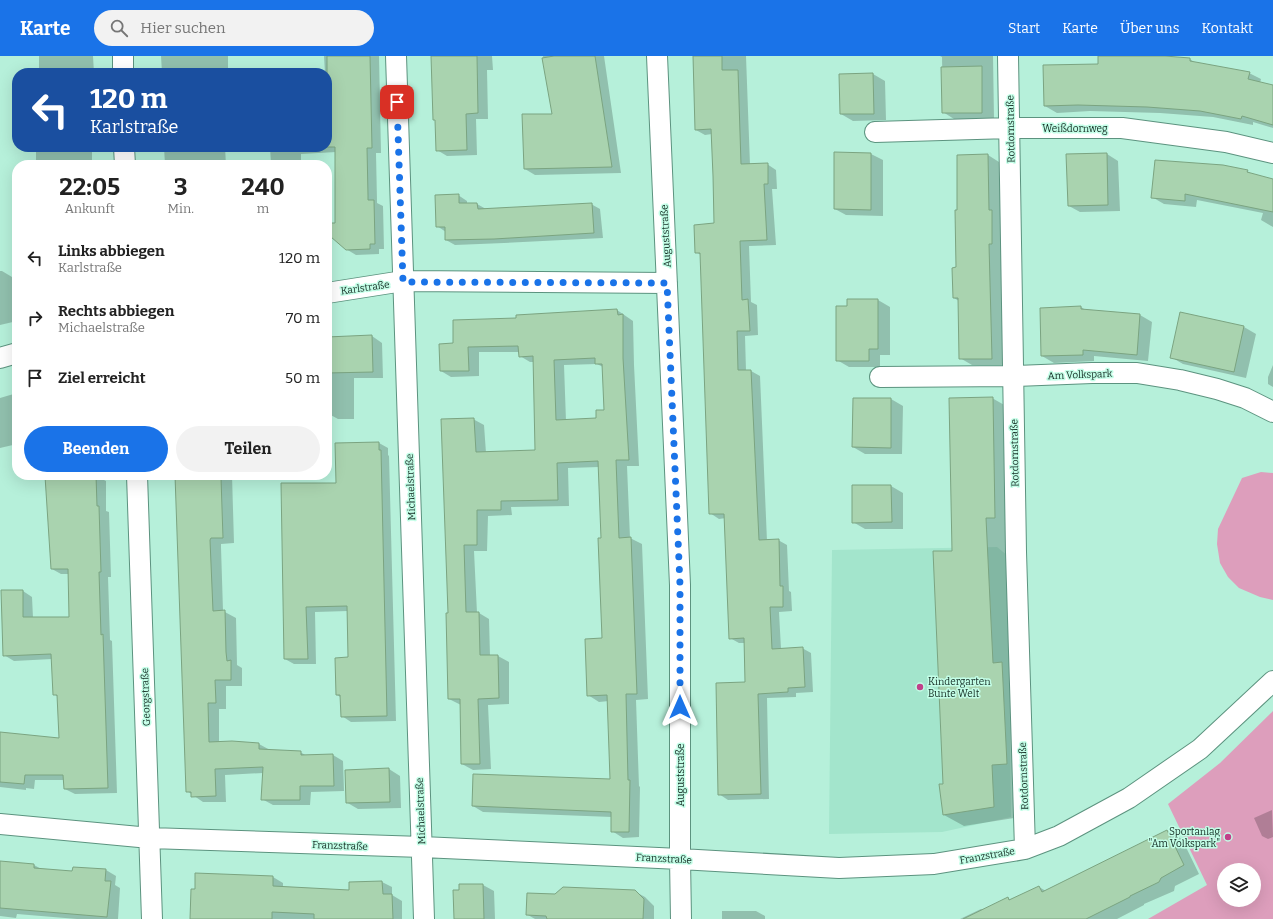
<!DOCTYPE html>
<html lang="de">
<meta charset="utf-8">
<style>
:root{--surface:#fff;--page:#f2f2f2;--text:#222;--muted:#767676;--accent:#1a73e8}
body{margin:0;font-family:Bitter,serif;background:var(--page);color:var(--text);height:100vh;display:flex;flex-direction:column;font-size:15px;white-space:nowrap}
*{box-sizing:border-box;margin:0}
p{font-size:13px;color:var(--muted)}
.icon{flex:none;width:22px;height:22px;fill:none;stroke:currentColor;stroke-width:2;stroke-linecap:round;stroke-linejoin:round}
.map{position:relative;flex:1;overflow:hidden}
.side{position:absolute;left:12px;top:104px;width:320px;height:320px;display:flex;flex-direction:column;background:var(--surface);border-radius:16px;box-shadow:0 4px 16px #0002}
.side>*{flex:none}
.banner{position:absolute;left:12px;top:12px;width:320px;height:84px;border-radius:16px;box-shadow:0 4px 16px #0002;background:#1a4fa0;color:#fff;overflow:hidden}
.controls{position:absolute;left:1217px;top:807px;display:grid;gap:8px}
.controls a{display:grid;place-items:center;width:44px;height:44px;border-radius:50%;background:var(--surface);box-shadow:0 4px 16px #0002;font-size:20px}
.pin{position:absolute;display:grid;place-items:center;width:34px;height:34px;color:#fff;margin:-17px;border-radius:8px;box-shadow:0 2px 6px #0006}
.me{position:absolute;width:44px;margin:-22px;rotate:0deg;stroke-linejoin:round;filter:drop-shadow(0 0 3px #0008)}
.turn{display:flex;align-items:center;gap:14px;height:84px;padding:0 12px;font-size:18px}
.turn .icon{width:52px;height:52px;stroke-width:2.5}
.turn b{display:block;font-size:28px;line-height:34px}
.eta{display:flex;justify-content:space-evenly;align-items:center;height:68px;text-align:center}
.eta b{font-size:24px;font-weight:700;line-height:28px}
.action{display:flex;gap:8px;margin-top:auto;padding:8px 12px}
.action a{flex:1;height:46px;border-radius:24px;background:var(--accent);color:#fff;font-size:16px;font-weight:700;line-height:46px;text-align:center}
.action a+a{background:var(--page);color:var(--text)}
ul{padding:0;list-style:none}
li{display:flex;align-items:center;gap:12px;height:60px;padding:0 12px}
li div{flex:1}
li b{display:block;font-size:15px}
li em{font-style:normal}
header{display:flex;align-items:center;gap:24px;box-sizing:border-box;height:56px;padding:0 20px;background:var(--accent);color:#fff}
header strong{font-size:19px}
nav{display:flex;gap:22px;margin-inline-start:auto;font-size:14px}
.search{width:280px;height:36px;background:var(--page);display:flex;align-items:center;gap:10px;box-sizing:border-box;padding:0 14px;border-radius:22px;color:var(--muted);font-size:15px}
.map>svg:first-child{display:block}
.built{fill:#a3e5cc}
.green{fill:#dd9ebc;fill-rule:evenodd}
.shadow{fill:#0003;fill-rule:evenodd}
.building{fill:#a9d3af;stroke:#7ba481;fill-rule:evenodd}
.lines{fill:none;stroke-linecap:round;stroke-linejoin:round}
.street-casing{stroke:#5c937f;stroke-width:22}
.street{stroke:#fff;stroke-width:20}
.route{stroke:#1a73e8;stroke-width:7;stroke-dasharray:0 12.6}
.poi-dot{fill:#c1408a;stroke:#c3fee7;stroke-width:1.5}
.labels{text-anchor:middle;stroke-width:3;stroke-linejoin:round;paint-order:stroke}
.street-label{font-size:10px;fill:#142c23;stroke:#c3fee7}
.poi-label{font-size:10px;fill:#142c23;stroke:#c3fee7;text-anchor:start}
</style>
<header>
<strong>Karte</strong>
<div class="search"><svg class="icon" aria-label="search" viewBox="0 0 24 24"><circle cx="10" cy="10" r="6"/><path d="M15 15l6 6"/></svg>Hier suchen</div>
<nav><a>Start</a><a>Karte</a><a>Über uns</a><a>Kontakt</a></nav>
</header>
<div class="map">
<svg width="1273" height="863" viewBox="0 0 1273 863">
<rect width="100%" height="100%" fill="#b6f0da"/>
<path class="built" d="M997,491L1008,500L1011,761L942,776L829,778L832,494Z"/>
<path class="green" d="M1261,416L1273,417V544L1260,541L1239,532L1228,521L1220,507L1217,488L1218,473L1242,422Z
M1273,655V863H1148L1207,829L1168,748L1220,707ZM1224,814H1254V844H1224Z"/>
<path class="shadow" d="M39,0H93L94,17H39Z
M161,0H228V17H162Z
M324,0H379L381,97H376L377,145V147L383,150L384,193H379V198L356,199L346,193L336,167V96L301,98V109H273L271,108L270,91H327V17H325Z
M432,0H492L493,14H487L488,63H476L477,99L447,100L437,94L436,65L434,63Z
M543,0H604L621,117L535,119L525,113L553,59Z
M693,0H746L750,109L767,108L776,114L777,133H772L776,189L749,190L751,246L757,249L758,279L745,280L746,315H751L760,320L767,485L778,484L787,489L789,535L791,536L792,555L779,556L781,593L802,592L811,597L813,636L796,637V641L767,642L769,743L728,744L719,738L746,627L745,587H739L730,582L726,462L719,463L710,457L701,199L696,196L715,168L712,78L705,79L696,74Z
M940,0H993L994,63H954L943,56L942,1Z
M1099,0H1155L1190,3L1195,7L1249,17L1261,23L1260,27L1273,31V72L1253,66V69L1213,61L1160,57L1090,55L1057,57L1045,50L1099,9Z
M873,18L885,25L886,64L853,65L841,58L840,19Z
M36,91H92V107L95,109H36Z
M164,91H225L226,109H165Z
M835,97L871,98L883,104V160L846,159L835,153Z
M1107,98L1118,105L1120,155L1080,156L1069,150Z
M988,99L999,106L1001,160L1004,194H1001L1004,309H972L960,302L959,245L954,242L957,212L958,155Z
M1247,115L1253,119L1273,124V171L1261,164L1263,157L1197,144L1196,151L1164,148L1152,141Z
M458,139L467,145V148H477L486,153L591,148L600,153L603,182L504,187L455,189L446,184V176L437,170Z
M0,215H2L12,221L13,226L17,225V265L0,269Z
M878,244L890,251V299H880V311H849L837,304L848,251Z
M1081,251L1087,255L1140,259L1152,266L1148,305L1094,300V305L1054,307L1042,300L1041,253Z
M617,254L633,265L634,309L639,410H627L630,482L642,488L648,643L636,644L639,730L640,731L639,781L623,782L612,775V761L483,756L473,750L611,724L609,645L599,646L588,639L603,583L602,483L599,411L568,412L569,450L511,451L512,459L488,460L487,495H474L477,557H479L489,563L490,600H498L509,606V648L488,649L491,713L473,714L462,708L461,649L449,643V558L473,363L484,369L486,397L536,395L534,306H530L520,300L519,296H479V320L451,321L441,315L454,288L517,263ZM597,308L603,311L605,355L598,363L566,365L564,309Z
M1244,271L1256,278L1246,322L1183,308L1171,301Z
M372,280L382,287L383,322H354V363H338L327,357V282Z
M1273,309V331L1268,328V321Z
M17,337V388L0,392V342Z
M992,342L1013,354L1014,473H1005L1012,613L1027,719L1012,720L1014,762L964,770L944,759L941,729H944L953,496Z
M891,343L903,350L902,398H865L853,391Z
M379,387L388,392V399L389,400L396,665L351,666L342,660V642L337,639L349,602L348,555L315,556L316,608H294L285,603L337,428Z
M46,419H104V424L106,425V455L109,456L111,521H108L110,584L112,585L117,737L75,738L65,733L64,724H35L34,733L26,732V734L0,731V677L60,684L58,641L54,638L52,603L14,605L4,599L23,535L32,541L33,562H70L69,518H61L52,513Z
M176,419H232L234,487L221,488V491L223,555L236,562L237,609L242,612V630H226V653H219V686L259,688L270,694L300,696L307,700L333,699L343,705L344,735L311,736L310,749H273L262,743L263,717L225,719L226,746H203L187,735Z
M853,430H891L903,437V473H865L853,466Z
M389,713L400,720L401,752L358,753L346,746Z
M1272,754L1273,781L1268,783L1262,780L1254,762Z
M1167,775L1182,783L1199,818L1175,830L1174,835L1144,848V849L1117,863H960L981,853L983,854L1008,842L1011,844L1039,831L1046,835Z
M34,809L43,814L73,816L106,814L116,820L115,829L120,832L118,863H77L17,858L16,862L0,860V818Z
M273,821L283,827V832L350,835L382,826L392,831V839L402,845V863H191Z
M483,829L494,835L495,863H455L460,835Z
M634,835L645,841L654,850V863H535L528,859L555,839Z
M722,855H756L765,860V863H722Z"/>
<path class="building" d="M327,0H370L372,92H367L368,139V144H374L375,188H370V193L346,194L331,181V167H335V91H327Z
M431,0H477L478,57L466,58L467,94L436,95L435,64H433Z
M554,0H595L612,111L524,113L522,58H552L542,2Z
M693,0H722V14H738L741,108L768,107V128H764L767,184L740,185L742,244L748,243L750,275H737L738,314H751L759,484L779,483L780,530H783V551H770L772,593L803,591L805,631L788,632V636L758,638L761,738L718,739L716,627L745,626L744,582L729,583L724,458H709L700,197H695L694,169L714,167L713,120L711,73L695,74Z
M1098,0H1165L1190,2V5L1250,16L1248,23L1273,29V69L1242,60L1241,63L1200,55L1147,51L1078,49L1044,50L1043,9L1098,8Z
M982,10V57H942L941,11Z
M873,17L874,58H840L839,18Z
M834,96L871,97V154L834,153Z
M1107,97L1108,149L1068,150L1066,98Z
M988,98L989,154H992V188H989L992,303H959L958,242H953L952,212L956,211L955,154H957V99Z
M1155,104L1223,109L1248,114L1247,116L1273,123V156L1185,138V145L1151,142Z
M459,138V147H477L478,153L592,147L594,177L494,183L445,184V171H436L435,139Z
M847,243H878V293H869V305H836V250H847Z
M1081,250V253L1140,258L1137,299L1083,294V299L1041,300L1040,252Z
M617,253L618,259L623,258V302L629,404H616L619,482L631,481L637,638H626L628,724H630L629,776H611V756L472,750L473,718L610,723L607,639L587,640L585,583L602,582L598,482H601L598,405L557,407L558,444L501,445V454H477V489H464L466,556H479L480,599H498L499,642L478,643L480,708H461L460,643H448L446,557H448L441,363L474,362L476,396L535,394L533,300L519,301L518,290L468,291L469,315H440L439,288L453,287V264L516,262V259ZM595,302V308H602L604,354H596V362L556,364L554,304Z
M1180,256L1244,270L1234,316L1170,302Z
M372,279L373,316L327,317V281Z
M993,341L995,462H986L993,607L1002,606L1007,708L992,709L994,751L943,759L939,728H943L933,495H952L949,342Z
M853,342H891V392L852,391Z
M379,386V394H381L387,660L341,661L340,639H336L335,602L348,601L347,550L306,551L308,603H284L281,427H336L335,387Z
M96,419L97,450H99L101,516H99L101,579L103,578L108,732L64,733L63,719H25L24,728L0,726V676L59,682L57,639H53L51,598L3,600L1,534H23V561H69L68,513H51L45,420Z
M175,419H208V423L221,422L223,482H211L210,484L213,555L225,554L226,596L227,605L231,604V624H215L216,647H208L209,686L232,685L259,687V693L301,695V699L333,698L334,730H300V744H261L263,711L215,713L216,740L191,741V736H186Z
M852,429H891L892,466L852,467Z
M389,712L390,746L346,747L345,714Z
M1167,774L1184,809L1161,822L1159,826L1130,840V841L1086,863H963L1008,841L1009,844L1039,830L1042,836Z
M0,805L34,808V812L72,815L73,811L106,813L105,825H111L107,861L0,852Z
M195,817L273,820V830L349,834V826L382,825L383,838H392L393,863H314V858L272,856V863H190L191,833H195Z
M459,828H483L484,863H454L453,834H459Z
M563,831L635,834L644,843L643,863H547L546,860L526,859L527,837L555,838Z"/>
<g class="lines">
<defs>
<path id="street" d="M123,0V17
M396,0L424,863
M657,0L680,529V803L681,863
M1008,0L1016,496L1025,793
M875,76L1010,72H1122L1226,86L1273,97
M124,91L125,109
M327,237L403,225L667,227
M0,302L17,297
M880,321L1013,320L1092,317H1137L1180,324L1217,333L1245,342L1273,356
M137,419L152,863
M0,768L150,782L422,791L680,803L839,812L934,808L1025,793L1059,780L1129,742L1200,693L1273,625"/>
</defs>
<use href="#street" class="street-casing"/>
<use href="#street" class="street"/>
</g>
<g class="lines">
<path class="route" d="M397,46L403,226L667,227L680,529V651"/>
</g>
<g class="poi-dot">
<circle cx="920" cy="631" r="4"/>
<circle cx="1228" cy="781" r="4"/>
</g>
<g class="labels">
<g class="street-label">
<text x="1075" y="76">Weißdornweg</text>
<text transform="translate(1010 73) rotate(-91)" y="4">Rotdornstraße</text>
<text transform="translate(665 180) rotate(-93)" y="4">Auguststraße</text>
<text transform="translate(365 231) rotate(-8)" y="4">Karlstraße</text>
<text transform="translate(1080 318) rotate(-2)" y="4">Am Volkspark</text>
<text transform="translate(1014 397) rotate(-91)" y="4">Rotdornstraße</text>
<text transform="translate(410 431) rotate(-92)" y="4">Michaelstraße</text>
<text transform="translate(145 641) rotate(-92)" y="4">Georgstraße</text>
<text transform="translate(680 719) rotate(-90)" y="4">Auguststraße</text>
<text transform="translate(1023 720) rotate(-92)" y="4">Rotdornstraße</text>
<text transform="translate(420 755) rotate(-92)" y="4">Michaelstraße</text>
<text transform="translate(340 789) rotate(2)" y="4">Franzstraße</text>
<text transform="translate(987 799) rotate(-10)" y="4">Franzstraße</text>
<text transform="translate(664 802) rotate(3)" y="4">Franzstraße</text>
</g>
<g class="poi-label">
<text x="928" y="629">Kindergarten<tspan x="928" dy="12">Bunte Welt</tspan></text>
<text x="1220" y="779" text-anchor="end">Sportanlag<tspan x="1220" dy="12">"Am Volkspark"</tspan></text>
</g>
</g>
</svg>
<div class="controls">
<a><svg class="icon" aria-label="layers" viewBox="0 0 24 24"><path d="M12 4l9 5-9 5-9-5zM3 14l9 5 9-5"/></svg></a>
</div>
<div class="pin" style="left:397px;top:46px;background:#d93025"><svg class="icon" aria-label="arrive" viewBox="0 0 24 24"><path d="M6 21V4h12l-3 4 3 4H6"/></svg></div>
<svg class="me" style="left:680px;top:651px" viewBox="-20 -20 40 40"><path d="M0-17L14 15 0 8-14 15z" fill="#1a73e8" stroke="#fff" stroke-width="4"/></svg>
<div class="banner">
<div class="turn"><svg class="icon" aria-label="left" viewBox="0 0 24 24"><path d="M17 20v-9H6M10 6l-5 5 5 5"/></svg><div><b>120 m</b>Karlstraße</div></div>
</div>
<section class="side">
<div class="eta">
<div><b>22:05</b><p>Ankunft</p></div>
<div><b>3</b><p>Min.</p></div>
<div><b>240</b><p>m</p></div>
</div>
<ul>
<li><svg class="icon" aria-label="left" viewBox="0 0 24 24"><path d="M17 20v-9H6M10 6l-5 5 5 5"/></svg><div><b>Links abbiegen</b><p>Karlstraße</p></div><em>120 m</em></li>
<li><svg class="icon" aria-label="right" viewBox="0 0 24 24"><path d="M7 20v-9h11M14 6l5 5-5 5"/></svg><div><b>Rechts abbiegen</b><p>Michaelstraße</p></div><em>70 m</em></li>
<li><svg class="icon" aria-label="arrive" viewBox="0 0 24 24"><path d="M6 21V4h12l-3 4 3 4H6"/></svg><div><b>Ziel erreicht</b></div><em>50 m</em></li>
</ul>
<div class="action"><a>Beenden</a><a>Teilen</a></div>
</section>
</div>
